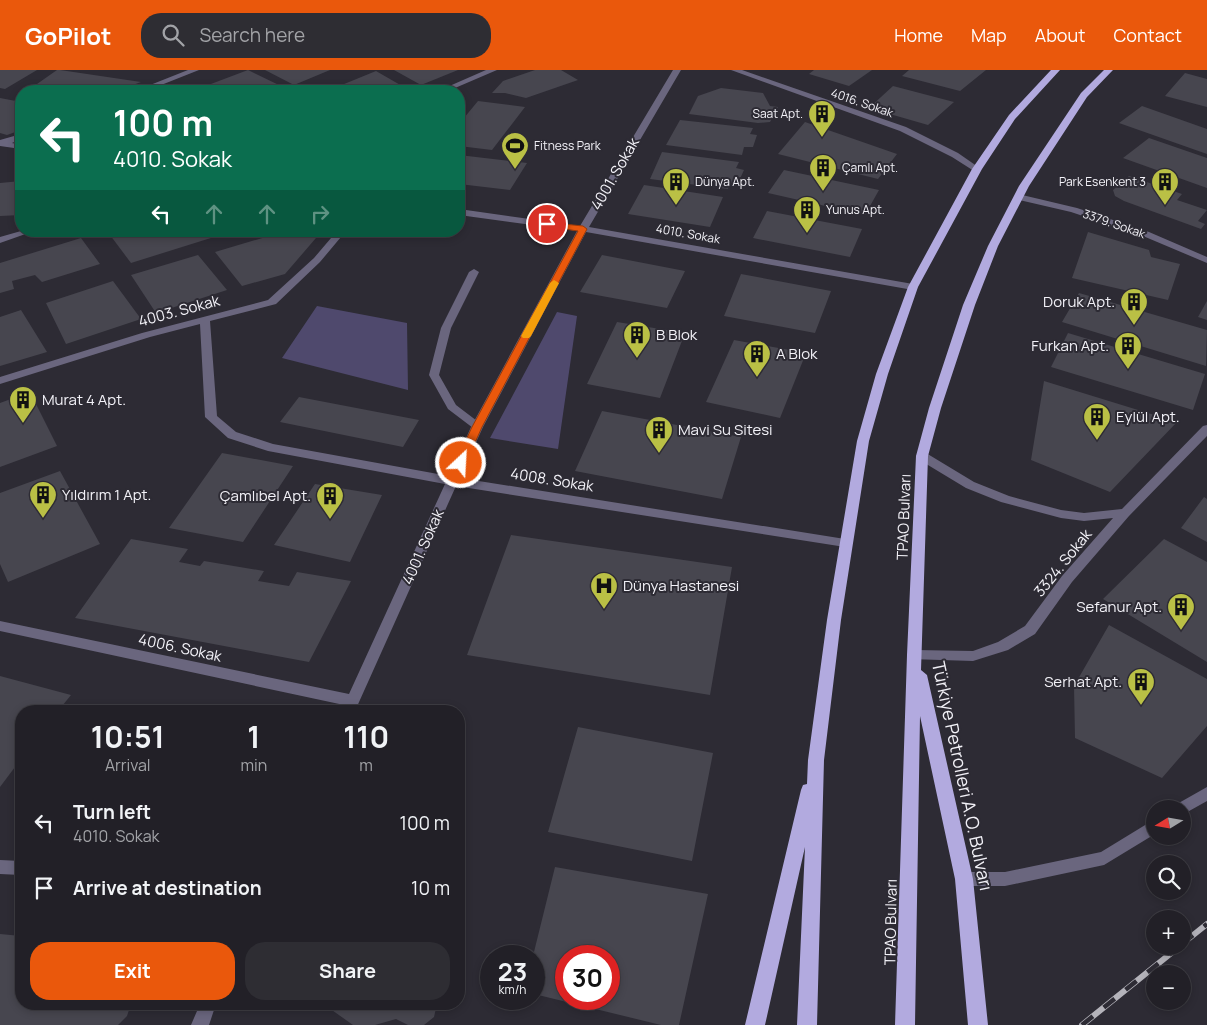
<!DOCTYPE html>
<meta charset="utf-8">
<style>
:root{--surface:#222027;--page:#2e2d33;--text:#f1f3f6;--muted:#a2a3a7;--line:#3f3e44;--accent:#ea580c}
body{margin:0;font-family:Manrope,sans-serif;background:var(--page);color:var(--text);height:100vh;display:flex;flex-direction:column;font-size:19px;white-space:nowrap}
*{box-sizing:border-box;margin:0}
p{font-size:16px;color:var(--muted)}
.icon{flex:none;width:28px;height:28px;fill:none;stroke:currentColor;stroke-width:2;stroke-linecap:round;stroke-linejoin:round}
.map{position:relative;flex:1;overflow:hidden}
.panel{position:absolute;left:15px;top:635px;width:450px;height:305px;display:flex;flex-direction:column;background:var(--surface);border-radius:20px;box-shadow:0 2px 8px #0003,0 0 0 1px var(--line)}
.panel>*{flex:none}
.guide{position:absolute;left:15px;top:15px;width:450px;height:152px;border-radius:20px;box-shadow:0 2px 8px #0003,0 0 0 1px var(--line);background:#0b6e4f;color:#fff;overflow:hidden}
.needle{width:32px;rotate:259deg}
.fabs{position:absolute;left:1146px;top:730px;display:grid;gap:10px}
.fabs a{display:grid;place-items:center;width:45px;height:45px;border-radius:50%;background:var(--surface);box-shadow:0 2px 8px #0003,0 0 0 1px var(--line);font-size:25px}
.speed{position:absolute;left:480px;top:875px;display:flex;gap:10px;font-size:25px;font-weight:700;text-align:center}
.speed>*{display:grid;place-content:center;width:65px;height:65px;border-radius:50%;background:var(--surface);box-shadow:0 2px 8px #0003,0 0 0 1px var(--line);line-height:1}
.speed small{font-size:12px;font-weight:400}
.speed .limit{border:8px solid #d22;background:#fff;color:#111}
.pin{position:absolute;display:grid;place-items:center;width:42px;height:42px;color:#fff;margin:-21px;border:2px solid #fff;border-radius:50%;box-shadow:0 1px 5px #0007}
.me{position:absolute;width:55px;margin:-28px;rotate:25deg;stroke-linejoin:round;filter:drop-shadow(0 0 4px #0008)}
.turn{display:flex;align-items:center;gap:18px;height:105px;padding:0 15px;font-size:22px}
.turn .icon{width:65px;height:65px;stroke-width:2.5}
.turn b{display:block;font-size:35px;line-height:42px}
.lanes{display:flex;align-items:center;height:48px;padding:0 15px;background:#0003;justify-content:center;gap:25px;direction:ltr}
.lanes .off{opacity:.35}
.eta{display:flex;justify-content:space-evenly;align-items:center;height:85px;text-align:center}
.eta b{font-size:30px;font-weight:700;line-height:35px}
.action{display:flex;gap:10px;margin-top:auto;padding:10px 15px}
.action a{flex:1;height:58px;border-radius:20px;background:var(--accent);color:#fff;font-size:20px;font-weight:700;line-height:58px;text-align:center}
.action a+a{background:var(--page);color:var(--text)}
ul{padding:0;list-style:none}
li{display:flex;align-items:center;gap:15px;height:65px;padding:0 15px}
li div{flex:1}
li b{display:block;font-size:19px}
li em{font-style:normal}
header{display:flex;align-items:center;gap:30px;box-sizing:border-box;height:70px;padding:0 25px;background:var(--accent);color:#fff}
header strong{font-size:24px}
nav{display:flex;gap:28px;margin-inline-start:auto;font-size:18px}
.search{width:350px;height:45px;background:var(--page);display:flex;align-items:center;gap:12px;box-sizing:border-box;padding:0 18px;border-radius:20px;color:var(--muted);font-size:19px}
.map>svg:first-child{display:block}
.green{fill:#4f496d}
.building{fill:#47464f;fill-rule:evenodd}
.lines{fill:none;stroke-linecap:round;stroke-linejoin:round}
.service{fill:#6a667e;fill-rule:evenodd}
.minor{fill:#6a667e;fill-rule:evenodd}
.tertiary{fill:#6a667e;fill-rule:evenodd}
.trunk{fill:#b2aadf;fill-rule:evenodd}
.rail-casing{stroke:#b4b3ba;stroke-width:6}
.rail{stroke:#2d2b34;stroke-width:4.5;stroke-dasharray:14;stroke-linecap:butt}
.route{fill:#ea580c;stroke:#983908}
.slow{fill:#f59e0b}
.labels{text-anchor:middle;stroke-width:4;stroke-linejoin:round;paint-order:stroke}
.far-street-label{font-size:12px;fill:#f2f1f7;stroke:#2d2b34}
.far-poi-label{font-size:12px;fill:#f2f1f7;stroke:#2d2b34;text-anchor:start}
.street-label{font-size:15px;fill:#f2f1f7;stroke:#2d2b34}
.poi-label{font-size:15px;fill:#f2f1f7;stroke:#2d2b34;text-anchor:start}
.near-street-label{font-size:18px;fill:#f2f1f7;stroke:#2d2b34}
</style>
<header>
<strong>GoPilot</strong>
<div class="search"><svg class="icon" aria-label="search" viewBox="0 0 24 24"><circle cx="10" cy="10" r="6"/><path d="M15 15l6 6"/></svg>Search here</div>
<nav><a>Home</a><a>Map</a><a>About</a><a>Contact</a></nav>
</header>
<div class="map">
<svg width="1207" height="955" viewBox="0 0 1207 955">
<rect width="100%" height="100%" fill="#2d2b34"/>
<path class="green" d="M317,236L407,253L408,320L282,288Z
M557,242L577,246L558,379L490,368Z"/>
<path class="building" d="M0,0H37L5,19L0,18Z
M57,0H60L141,12L116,21H27Z
M248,0L283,17L272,21L195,20Z
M265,0H330L294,15Z
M394,0H458L421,15Z
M535,0H561L578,10L526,28L505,23H492L503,11Z
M814,0H872L849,16L809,4Z
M909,0H986L960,21L902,6Z
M376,1L409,20L327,21Z
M1185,3L1207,9V37L1165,26Z
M893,16L954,32L928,55L869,38Z
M721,18L763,23L770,36L778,37L770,52L758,53L689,44L698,26Z
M0,28L21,32V60L7,65L0,63Z
M478,31L525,37L492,80L459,76V54Z
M1142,36L1207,59V84L1119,53Z
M680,50L753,58L750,64L757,65L753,77H744L742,85L666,75Z
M805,52L897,84L878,109L778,84Z
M1149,68L1207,88V118L1123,88Z
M662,82L739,92L736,98L744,100L738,113H730L728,119L650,109Z
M459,85L527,93L510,120L459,114Z
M784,100L879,120L865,145L768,123Z
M1129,106L1182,124L1177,130L1207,140L1198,151L1205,154L1201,159L1124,131L1115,126L1113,120Z
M21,111V145L0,146V113Z
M644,115L723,127L710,157L628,144Z
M767,141L862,159L850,187L753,168Z
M107,161H230V162L131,193Z
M286,161H322L285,204L242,216L215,182Z
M1088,162L1149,180L1151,187L1180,194L1168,230L1072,208Z
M81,168L100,194L42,212L35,205L12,211L14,219L0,223V193Z
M198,185L227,220L156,243L131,205Z
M602,185L685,201L667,238L580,222Z
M741,204L831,221L815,263L724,246Z
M113,211L141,249L66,274L46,233Z
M1079,223L1207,260L1206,296L1062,252Z
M1207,231V250L1198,247Z
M21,240L47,282L0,296V247Z
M617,252L685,263L660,328L587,314Z
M1068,263L1205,304L1193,340L1051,297Z
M734,270L806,283L780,348L706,332Z
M1044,311L1177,352L1110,422L1031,390Z
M30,322L57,376L0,397V333Z
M299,327L419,350L403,377L280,352Z
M602,341L741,367L722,429L575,401Z
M222,383L293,396L243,472L169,458Z
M60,401L100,474L8,512L0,494V423Z
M315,414L382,425L350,492L274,475Z
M1204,427L1207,429V472L1181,458Z
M511,465L732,497L710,625L467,585Z
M131,469L188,479L179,492L200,496L204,491L264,501L258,511L289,516L297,502L351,511L309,592L75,548Z
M1164,469L1207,492V592L1103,529Z
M1109,555L1207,609V656L1162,708L1075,668L1074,616Z
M0,606L71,625L58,641H21V689L0,717Z
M578,657L713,683L692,791L548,762Z
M555,797L708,824L679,955H661L534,924L533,886ZM566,886H609V929H566Z
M459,809H464L460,828H459Z
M0,864L21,866V934H131L127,946L118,955H0Z
M293,934H437L434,947L424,955H408L396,949L375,955H353L329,938L296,937Z"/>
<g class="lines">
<path class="service" d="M474,199L479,202L451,258L439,305L456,335L481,354L483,357L477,361L448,339L429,305L441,258L469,202Z"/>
<path class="minor" d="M188,0H199L146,21H135Z
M673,0H681L589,157L913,214L918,217L913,220L586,162L483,357L460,408L845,469L849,470L851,473L849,476L845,477L456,416L355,641H341L344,635L0,561V551L349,624L445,414L268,381L228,368L205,347L200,254L150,267L0,314V307L142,263L268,230L314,188L337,161H346L320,192L276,234L210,251L217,346L236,362L273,374L449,406L471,357L577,161L459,145V139L580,156Z
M731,0H742L906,57L958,83L981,99L974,101L952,87L900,61Z
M21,64V69L12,73L21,75V79L0,76V70Z
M1018,124L1077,138L1149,162L1207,187V193L1143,166L1071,142L1015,129V125Z
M1207,355V366L1129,446L1072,512L1035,564L1008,580L973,591L909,589L907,585L909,581L914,580L973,581L998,572L1025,556L1062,506L1113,448L1084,451L1061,448L1001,432L966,418L918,389L916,386L918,383H926L974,412L1009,426L1061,440L1084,443L1122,439L1203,356Z
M1207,717V731L1182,745V739H1175L1177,734Z
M1155,749V764L1104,795L1005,816H964L958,814L956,809L958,804L964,802H1005L1101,782Z
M0,790L21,791V805L0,804Z
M200,934H216L209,955H191Z"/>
<path class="tertiary" d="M486,0H497L448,21H438Z
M21,161H34L0,173V167Z"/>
<path class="trunk" d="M1051,0H1060L1015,49L982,99L918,217L888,304L869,371L841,550L824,690L817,955H797L805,777L765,955H745L801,720L803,715L807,714L808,690L827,550L857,371L876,304L908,217L972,99L1009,45Z
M1104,0H1113L1087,27L1029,116L998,176L975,235L941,338L928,386L921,600L927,605L973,809L988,955H968L955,809L920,646L915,955H895L907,585L916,386L929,338L963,235L988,176L1019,116L1081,23Z"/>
<defs>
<path id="rail" d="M1182,874L1207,854
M1082,955L1180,876"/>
</defs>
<use href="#rail" class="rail-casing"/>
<use href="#rail" class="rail"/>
</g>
<path class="route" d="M544,152L583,156L587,159L482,357L466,393L464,396H457L455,393L472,357L578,161L544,156Z"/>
<path class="slow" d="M554,210L559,213L531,266L529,268H523L521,266L550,213Z"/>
<defs>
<symbol id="building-pin" viewBox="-11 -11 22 30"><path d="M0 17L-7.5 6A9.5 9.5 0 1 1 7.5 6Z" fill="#bac045" stroke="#2d2b34"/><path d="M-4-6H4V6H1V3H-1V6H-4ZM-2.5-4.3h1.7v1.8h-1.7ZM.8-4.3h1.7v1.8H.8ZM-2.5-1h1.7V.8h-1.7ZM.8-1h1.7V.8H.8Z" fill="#111"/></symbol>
<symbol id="stadium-pin" viewBox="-11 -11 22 30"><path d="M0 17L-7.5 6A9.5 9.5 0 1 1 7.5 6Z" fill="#bac045" stroke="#2d2b34"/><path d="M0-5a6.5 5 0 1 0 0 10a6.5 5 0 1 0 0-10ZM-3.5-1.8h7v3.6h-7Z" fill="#111"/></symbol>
<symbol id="hospital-pin" viewBox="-11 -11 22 30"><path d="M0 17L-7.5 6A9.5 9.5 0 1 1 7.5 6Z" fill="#bac045" stroke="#2d2b34"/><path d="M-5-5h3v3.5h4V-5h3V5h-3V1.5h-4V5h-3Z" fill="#111"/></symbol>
</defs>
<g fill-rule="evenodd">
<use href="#building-pin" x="806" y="28" width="32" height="43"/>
<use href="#stadium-pin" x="499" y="60" width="32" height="43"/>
<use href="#building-pin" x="807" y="82" width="32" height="43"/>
<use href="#building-pin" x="660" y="96" width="32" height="43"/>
<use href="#building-pin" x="1149" y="96" width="32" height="43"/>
<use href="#building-pin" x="791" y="124" width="32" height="43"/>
<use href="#building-pin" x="1118" y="216" width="32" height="43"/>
<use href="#building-pin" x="621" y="249" width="32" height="43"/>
<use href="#building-pin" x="1112" y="260" width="32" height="43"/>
<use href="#building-pin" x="741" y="268" width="32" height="43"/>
<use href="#building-pin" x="7" y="314" width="32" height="43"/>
<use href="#building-pin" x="1081" y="331" width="32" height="43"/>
<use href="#building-pin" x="643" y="344" width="32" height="43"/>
<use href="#building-pin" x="27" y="409" width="32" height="43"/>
<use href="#building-pin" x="314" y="410" width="32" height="43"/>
<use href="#hospital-pin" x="588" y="500" width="32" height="43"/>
<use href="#building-pin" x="1165" y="521" width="32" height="43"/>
<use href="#building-pin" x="1125" y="596" width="32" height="43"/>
</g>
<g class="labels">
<g class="far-street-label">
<text transform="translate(862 33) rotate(19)" y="4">4016. Sokak</text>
<text transform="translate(1114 154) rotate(19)" y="4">3379. Sokak</text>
<text transform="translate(688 164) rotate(10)" y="4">4010. Sokak</text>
</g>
<g class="far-poi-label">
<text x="803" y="48" text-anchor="end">Saat Apt.</text>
<text x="534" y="80">Fitness Park</text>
<text x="842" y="102">Çamlı Apt.</text>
<text x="695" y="116">Dünya Apt.</text>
<text x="1146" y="116" text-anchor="end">Park Esenkent 3</text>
<text x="826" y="144">Yunus Apt.</text>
</g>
<g class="street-label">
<text transform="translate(615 104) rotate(-60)" y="5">4001. Sokak</text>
<text transform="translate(179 241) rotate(-15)" y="5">4003. Sokak</text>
<text transform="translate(552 410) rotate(9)" y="5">4008. Sokak</text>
<text transform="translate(904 447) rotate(-88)" y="5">TPAO Bulvarı</text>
<text transform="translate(423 477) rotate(-66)" y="5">4001. Sokak</text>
<text transform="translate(1063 493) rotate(-51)" y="5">3324. Sokak</text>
<text transform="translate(180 578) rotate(12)" y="5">4006. Sokak</text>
<text transform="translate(891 852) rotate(-89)" y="5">TPAO Bulvarı</text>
</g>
<g class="poi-label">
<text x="1115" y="237" text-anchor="end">Doruk Apt.</text>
<text x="656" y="270">B Blok</text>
<text x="1109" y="281" text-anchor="end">Furkan Apt.</text>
<text x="776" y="289">A Blok</text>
<text x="42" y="335">Murat 4 Apt.</text>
<text x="1116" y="352">Eylül Apt.</text>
<text x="678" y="365">Mavi Su Sitesi</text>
<text x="62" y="430">Yıldırım 1 Apt.</text>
<text x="311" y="431" text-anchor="end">Çamlıbel Apt.</text>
<text x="623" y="521">Dünya Hastanesi</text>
<text x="1162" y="542" text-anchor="end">Sefanur Apt.</text>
<text x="1122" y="617" text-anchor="end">Serhat Apt.</text>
</g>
<g class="near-street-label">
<text transform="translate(962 706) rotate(78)" y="6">Türkiye Petrolleri A.O. Bulvarı</text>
</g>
</g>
</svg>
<div class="fabs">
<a><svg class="needle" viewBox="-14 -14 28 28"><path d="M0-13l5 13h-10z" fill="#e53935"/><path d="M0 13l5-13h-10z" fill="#a2a3a7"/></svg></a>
<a><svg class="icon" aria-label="search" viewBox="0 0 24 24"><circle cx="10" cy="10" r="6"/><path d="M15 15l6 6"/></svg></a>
<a>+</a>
<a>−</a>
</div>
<div class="speed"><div>23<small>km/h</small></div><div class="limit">30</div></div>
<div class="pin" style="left:547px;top:154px;background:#d93025"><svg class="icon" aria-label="arrive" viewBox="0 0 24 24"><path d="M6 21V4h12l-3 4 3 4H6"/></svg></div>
<svg class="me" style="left:461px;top:393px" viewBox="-20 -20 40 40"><circle r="17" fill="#ea580c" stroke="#fff" stroke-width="3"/><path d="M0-11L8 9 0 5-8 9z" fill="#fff"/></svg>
<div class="guide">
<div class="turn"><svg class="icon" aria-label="left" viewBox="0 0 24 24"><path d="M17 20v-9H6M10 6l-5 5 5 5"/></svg><div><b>100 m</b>4010. Sokak</div></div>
<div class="lanes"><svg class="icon" aria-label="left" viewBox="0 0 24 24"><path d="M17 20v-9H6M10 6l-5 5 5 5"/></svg><svg class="icon off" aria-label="ahead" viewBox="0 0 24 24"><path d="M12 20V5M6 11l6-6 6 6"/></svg><svg class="icon off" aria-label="ahead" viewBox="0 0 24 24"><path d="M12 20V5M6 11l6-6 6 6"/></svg><svg class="icon off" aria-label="right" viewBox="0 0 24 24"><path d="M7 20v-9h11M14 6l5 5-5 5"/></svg></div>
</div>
<section class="panel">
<div class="eta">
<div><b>10:51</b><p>Arrival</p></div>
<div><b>1</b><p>min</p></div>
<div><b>110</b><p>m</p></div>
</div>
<ul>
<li><svg class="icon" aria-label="left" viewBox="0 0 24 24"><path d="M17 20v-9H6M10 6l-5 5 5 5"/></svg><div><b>Turn left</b><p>4010. Sokak</p></div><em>100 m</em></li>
<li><svg class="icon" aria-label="arrive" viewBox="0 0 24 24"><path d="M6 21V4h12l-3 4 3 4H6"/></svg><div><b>Arrive at destination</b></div><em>10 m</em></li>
</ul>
<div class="action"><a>Exit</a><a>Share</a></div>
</section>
</div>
